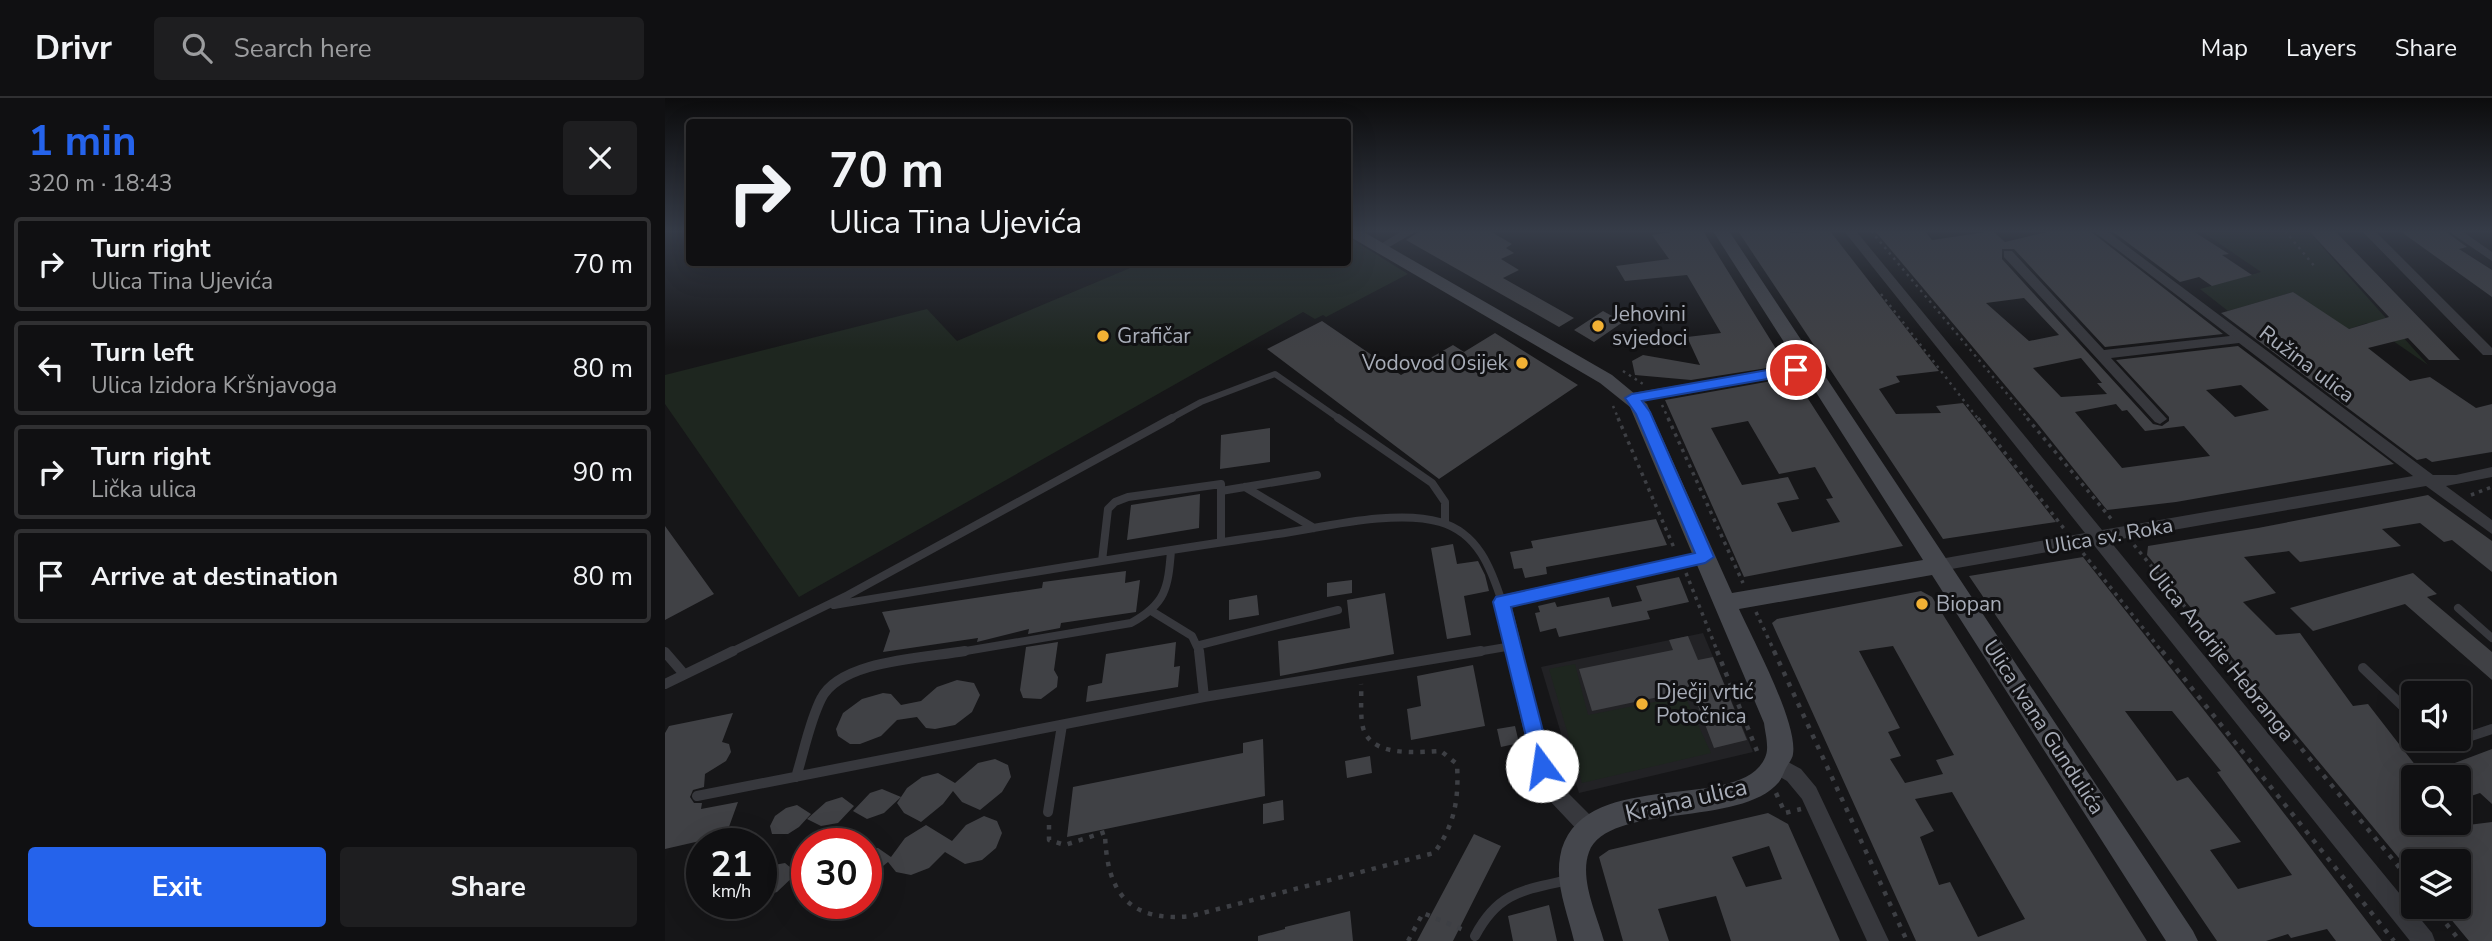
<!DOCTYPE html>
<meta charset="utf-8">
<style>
:root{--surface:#101012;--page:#1e1e20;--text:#f1f3f6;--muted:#9c9d9f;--line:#303032;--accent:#2563eb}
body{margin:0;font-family:"Nunito Sans",sans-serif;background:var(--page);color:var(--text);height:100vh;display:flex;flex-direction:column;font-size:26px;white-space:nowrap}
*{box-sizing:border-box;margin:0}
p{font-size:23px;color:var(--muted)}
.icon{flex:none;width:38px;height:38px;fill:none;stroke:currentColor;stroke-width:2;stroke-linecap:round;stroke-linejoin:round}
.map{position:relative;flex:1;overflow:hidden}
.drawer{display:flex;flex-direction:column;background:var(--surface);width:665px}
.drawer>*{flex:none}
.banner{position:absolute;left:21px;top:21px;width:665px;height:147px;border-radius:7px;box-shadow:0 7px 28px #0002,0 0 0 2px var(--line);background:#101012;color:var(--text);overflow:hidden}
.tools{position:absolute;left:1736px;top:583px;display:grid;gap:14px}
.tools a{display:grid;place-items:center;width:70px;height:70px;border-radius:7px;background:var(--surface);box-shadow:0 7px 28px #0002,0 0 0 2px var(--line);font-size:35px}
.speed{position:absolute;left:21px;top:730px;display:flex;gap:14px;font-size:35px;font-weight:700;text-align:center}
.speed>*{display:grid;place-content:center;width:91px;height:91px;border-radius:50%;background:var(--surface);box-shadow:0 7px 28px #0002,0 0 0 2px var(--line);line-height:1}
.speed small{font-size:18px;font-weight:400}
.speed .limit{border:10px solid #d22;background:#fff;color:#111}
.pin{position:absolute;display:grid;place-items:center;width:60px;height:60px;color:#fff;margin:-30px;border:4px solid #fff;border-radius:50%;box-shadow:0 2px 7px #0007}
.me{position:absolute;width:77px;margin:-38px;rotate:346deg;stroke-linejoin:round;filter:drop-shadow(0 0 5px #0008)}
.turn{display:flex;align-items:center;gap:24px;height:147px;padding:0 28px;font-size:32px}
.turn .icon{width:91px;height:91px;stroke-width:2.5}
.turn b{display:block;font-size:49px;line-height:60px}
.round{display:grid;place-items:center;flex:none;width:74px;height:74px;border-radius:7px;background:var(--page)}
.summary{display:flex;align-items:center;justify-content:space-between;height:119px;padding:0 28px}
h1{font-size:42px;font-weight:700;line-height:52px;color:var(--accent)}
.cta{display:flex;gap:14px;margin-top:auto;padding:14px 28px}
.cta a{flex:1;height:80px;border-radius:7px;background:var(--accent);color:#fff;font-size:28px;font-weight:700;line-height:80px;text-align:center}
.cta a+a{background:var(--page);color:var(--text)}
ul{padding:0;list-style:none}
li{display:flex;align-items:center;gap:21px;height:94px;margin:0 14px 10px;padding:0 14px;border:4px solid var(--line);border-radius:7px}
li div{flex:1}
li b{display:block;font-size:26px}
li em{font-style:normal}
header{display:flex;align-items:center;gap:42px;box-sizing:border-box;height:98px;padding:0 35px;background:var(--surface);border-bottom:2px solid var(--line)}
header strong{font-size:33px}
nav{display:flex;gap:38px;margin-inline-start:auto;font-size:24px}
.search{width:490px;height:63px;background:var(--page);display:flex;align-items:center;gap:18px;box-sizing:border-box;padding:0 24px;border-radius:7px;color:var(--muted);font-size:26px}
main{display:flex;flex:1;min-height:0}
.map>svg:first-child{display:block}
.built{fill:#222225}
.green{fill:#1e261f}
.building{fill:#404145;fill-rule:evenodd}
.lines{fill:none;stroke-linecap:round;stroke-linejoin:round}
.path-far2{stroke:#3d3f44;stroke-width:2.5;stroke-dasharray:2.5 4.5;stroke-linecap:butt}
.path-far1{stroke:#3d3f44;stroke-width:3.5;stroke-dasharray:3.5 5;stroke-linecap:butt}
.path{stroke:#3d3f44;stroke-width:4.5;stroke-dasharray:4.5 7;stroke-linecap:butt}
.lane-far2{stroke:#37383d;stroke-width:6}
.lane-far1{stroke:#37383d;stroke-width:8}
.lane{stroke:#37383d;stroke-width:10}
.street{fill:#37383d;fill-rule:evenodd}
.secondary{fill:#45474d;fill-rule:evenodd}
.route{fill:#2563eb;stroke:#184099;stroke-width:2}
.poi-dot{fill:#f2b134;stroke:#111113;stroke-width:2.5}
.labels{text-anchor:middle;stroke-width:6;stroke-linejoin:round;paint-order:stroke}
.poi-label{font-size:21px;fill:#a8adb8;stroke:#111113;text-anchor:start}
.street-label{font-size:21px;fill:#a8adb8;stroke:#111113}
.near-street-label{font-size:24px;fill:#a8adb8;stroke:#111113}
</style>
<header>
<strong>Drivr</strong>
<div class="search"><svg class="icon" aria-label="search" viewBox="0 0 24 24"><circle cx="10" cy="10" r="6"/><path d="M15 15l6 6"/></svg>Search here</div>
<nav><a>Map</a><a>Layers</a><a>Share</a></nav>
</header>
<main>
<section class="drawer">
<div class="summary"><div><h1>1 min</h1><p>320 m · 18:43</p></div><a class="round"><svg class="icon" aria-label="close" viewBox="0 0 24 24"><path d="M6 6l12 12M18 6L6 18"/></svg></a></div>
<ul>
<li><svg class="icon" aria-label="right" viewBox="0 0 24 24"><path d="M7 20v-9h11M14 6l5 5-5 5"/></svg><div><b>Turn right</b><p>Ulica Tina Ujevića</p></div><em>70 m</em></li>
<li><svg class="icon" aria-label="left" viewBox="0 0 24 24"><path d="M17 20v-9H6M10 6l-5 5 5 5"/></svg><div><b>Turn left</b><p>Ulica Izidora Kršnjavoga</p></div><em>80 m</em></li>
<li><svg class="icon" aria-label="right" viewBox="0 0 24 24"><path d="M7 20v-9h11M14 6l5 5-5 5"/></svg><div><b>Turn right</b><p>Lička ulica</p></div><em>90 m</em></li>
<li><svg class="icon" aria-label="arrive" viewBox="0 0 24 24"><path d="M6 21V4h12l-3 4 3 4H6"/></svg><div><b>Arrive at destination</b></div><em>80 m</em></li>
</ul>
<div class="cta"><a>Exit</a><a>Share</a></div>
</section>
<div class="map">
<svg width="1827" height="843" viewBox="0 0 1827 843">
<rect width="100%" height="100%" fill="#161618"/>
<path class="built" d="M1038,535L1088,654L914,695L876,569Z"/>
<path class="green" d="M1536,133H1643L1763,267L1702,225L1675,234L1628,194L1563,213L1535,191L1596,174Z
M683,139L743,176L661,219L658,217L650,221L638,214L134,499L0,306V277L262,211L292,243L477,165L682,164Z
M910,566L923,617L1020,598L1046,655L917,685L884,571Z"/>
<path class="building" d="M755,133H825L847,146L841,150L849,155L836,161L854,172L838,180L909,220L894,229L741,142Z
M1012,133H1038L1121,267L1026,282L970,277L967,263L978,257L1035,267L1022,239L1056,235L1022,177L960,183L951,168L1004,161L987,137Z
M1073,133H1124L1125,135L1165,133L1274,273L1231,278L1235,284L1214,291L1231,316L1276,315L1271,308L1298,305L1391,424L1278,441Z
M1210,133H1260L1267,142L1328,133L1340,144L1386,133H1425L1558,236L1440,249L1349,151H1337V161L1488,326L1497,328L1504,323V319L1451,262L1573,248L1729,366L1511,404L1442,412L1372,325ZM1359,200L1394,237L1364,243L1321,205ZM1416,260L1437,285H1432L1442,296L1396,299L1368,270ZM1576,287L1604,312L1570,319L1541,292ZM1451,306L1457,313L1462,312L1480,333L1519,328L1545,358L1457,370L1410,314Z
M1447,133H1528L1564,156L1557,157L1587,177L1547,188L1534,179L1515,184Z
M1644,133H1670L1795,262H1764L1743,240L1703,250L1745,283L1765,279L1811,310L1827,306V354L1767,364L1761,360L1752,362L1556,215L1628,194L1684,231L1724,219Z
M1735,133H1780L1802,149L1794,151L1827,172V199Z
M938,213L958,224L929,244L909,232Z
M657,223L736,277L788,247L799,254L830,235L913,287L774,381L602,251Z
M1129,279L1238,448L1079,479L1000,302ZM1083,323L1114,376L1150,369L1168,400L1161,401L1175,424L1127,434L1112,405L1134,401L1123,379L1077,387L1046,330Z
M605,330V364L555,371L556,337Z
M535,396L534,430L462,442L466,407Z
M1763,397L1827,443V474L1787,442L1779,444L1755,425L1717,431L1736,448L1635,464L1624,453L1579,459L1611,495L1578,504L1611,537L1635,535L1688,608L1703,606L1758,677L1827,651V706L1815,695L1800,700L1794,694V679H1748V724H1793L1795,728L1827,724V843H1804L1775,808H1794V763H1748V777L1482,457L1483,448L1593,430Z
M991,421L1002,447L881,469L882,476L860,480L857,470L849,471L845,454L868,450L866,443Z
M0,428L49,496L0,522Z
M788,446L792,466L813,463L820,477L824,493L799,498L806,537L782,541L766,450Z
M1418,459L1572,654L1717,843H1671L1662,831L1626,840L1623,836L1601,843H1552L1304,478ZM1460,613H1507L1556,673L1552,674L1627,777L1573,791L1545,752L1576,744L1523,679L1512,683Z
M461,473L460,485L475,482L471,514L396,525L395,530L363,536L364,531L312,544L313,540L218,554L225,533L217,514L377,490L378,484Z
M1748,475L1772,496L1762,499L1827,554V582L1740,506L1648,533L1625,510Z
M1014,479L1024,504L982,513L985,521L894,539L891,530L875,534L870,515L875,514L873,508L890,504L892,509L944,499L947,509L977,503L971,488Z
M687,482V495L662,499V485Z
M1256,493L1267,499L1482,843H1251L1107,525L1112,521ZM1228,548L1289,657L1271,662L1278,676L1240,685L1225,661L1236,658L1223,634L1235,630L1194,553ZM1287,694L1360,821L1313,839L1285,784L1274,787L1255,739L1269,733L1250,701Z
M720,495L729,556L615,578L613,543L685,530L682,502Z
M592,497L594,517L564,522V502Z
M1023,538L1033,562L1048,559L1082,642L1049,650L1027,592L927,613L914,571L1008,552L1004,542Z
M393,544L389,572L393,579L392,589L376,601L358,600L355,592L361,549Z
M511,544L509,569L515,568L513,589L421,604L423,588L437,585L441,556Z
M808,567L820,628L746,642L742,611L756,608L752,578Z
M292,582L309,585L315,597L307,614L290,627L270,631L261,630L252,619L232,622L216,638L195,646H185L173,638L171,631L178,615L197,601L218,595L226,596L236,607L256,603L272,589Z
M68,615L57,644L64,646L66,654L61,663L40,676L39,689L28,692L25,699L29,705H37L36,711L73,704L61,737L0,751V635L4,628Z
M850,628L854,645L836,649L832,631Z
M598,641L600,698L402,739L408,689L578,655V645Z
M705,658L707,675L682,680L680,663Z
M330,661L343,667L346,679L337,694L315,712L297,704L288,693L278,706L256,724L239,715L232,705L242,690L257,679L273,675L290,685L313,665Z
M217,691L236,699L219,715L202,721L188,713L205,695Z
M177,699L189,708L173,725L156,728L142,721L161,704Z
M618,702L619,722L598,726V706Z
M132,707L146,716L134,729L123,736H107L105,728L110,718L121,710Z
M1103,715L1123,726L1175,843H1066L1051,798L993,811L1004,843H958L934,759L944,752ZM1104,748L1117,781L1081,789L1067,759Z
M319,718L332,723L337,735L331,750L317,762L300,766L280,754L264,770L246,777L231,774L223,764L201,782V750H213L226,759L240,740L261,727L287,743L301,727Z
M809,736L836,748L788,843H752Z
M120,765L132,775L112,794L96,799V775L109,767Z
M884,807L892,843H848L843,818Z
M685,813L688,843H593V838L620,831V829Z"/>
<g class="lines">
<path class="path-far2" d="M1206,133L1364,322
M1620,133L1651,170
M1216,196L1314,322
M958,273L978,286
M997,307L1004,322
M948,308L954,322"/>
<path class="path-far1" d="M953,320L1010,452
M1003,320L1078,485
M1313,320L1400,432
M1362,320L1448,423
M1806,397L1827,389
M1469,447L1558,555
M1418,455L1498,555
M1021,475L1053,555
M1091,514L1110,555"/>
<path class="path" d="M1052,553L1092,653
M1109,553L1242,843
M1497,553L1729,843
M1556,553L1748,786
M1111,695L1120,715L1136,711
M384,727V742L400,747L440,734C441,793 463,825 526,818L769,755C790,727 794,700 792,666L776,653C754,654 712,659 700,635C694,623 697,600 696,586
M1767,808L1795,843
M743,843L758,815L801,833"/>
<path class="lane-far2" d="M503,322L536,304L610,276L676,322"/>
<path class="lane-far1" d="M673,320L767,385L780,404V425
M580,389L649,430
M556,393L652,377
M437,463L443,411L450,404L463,399L556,386V444
M169,507C317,483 465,457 613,436C660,429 731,411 775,424C813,435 826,470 837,504
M1793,510L1827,540
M488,514L527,538L535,555
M535,547L673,512
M64,555L183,497L507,320
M289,555L466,525C501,506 503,490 506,453
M806,555L847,548"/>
<path class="lane" d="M534,553L539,599
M0,554L19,576
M1698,570L1748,618
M0,586L68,553
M1773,640L1779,647L1827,631
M131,679C139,654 144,625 156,601C175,562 260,560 300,553
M32,698L539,599L816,553
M383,714L397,627
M810,838C833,794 858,792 903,782"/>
<path class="street" d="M737,133H752L719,152L715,154L709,150Z
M1179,133H1191L1437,432L1748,378L1574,245L1446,260L1502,321L1495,326L1490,324L1339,159V153H1347L1439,252L1565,238L1428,133H1442L1768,377H1791L1827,369V379L1781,388L1827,422V436L1761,388L1445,443L1767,835L1770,843H1745L1428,446L1275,473L1269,471L1267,467L1269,463L1275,461L1420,435Z
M1697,133H1710L1827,250V257H1818Z
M1783,133H1797L1827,154V163Z
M1147,265L1152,266L1154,269L1152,272L967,305L960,300L967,295Z
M1040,453L1046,455L1048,459L1046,463L847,509L886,667L898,690L932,724L935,731L932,738L925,741L918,738L884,702L867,669L829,504L831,499L837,497Z
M1112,658L1136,671L1151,689L1224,843H1202L1137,701L1122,683L1105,673L1102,667L1105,661Z"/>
<path class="secondary" d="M682,133H697L947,277L982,306L1067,495L1258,462L1048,133H1064L1528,833L1533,843H1501L1267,477L1074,511C1088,542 1133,625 1128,656C1128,660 1123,666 1121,670C1119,674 1117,680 1114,684C1076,730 943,704 924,754C914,781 932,817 939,843H909C903,816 890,787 895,759C913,664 1080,719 1101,657C1104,648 1100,634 1099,625L965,309L935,285L682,137Z"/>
</g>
<linearGradient id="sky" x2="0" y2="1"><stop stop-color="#0c0c0d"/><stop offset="0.53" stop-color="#363c48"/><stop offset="1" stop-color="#363c48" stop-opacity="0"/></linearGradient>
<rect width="1827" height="251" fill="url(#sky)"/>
<path class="route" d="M1131,267L1136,269V275L977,303L985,314L1049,459L1040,465L846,509L887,668L884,675L877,677L870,675L828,504L831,499L1030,455L971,316L960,300L967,296Z"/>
<g class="poi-dot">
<circle cx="933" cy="228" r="7"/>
<circle cx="438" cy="238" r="7"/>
<circle cx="857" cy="265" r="7"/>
<circle cx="1257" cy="506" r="7"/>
<circle cx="977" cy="606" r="7"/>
</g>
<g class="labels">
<g class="poi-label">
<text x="947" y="223">Jehovini<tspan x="947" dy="24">svjedoci</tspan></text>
<text x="452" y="245">Grafičar</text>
<text x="843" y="272" text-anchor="end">Vodovod Osijek</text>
<text x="1271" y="513">Biopan</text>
<text x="991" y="601">Dječji vrtić<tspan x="991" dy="24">Potočnica</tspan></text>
</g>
<g class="street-label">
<text transform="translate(1642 266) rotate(37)" y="7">Ružina ulica</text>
<text transform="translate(1444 438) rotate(-10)" y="7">Ulica sv. Roka</text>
<text transform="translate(1556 555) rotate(51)" y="7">Ulica Andrije Hebranga</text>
<text transform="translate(1379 629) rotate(57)" y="7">Ulica Ivana Gundulića</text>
</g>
<g class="near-street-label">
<text transform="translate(1021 702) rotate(-13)" y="8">Krajna ulica</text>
</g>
</g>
</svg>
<div class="tools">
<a><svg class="icon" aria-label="sound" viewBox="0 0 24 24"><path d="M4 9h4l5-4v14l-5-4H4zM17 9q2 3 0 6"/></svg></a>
<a><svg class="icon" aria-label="search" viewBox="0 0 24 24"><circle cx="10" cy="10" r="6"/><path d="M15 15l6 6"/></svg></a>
<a><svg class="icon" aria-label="layers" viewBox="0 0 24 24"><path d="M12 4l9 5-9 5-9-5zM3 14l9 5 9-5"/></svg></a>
</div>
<div class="speed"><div>21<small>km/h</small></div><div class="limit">30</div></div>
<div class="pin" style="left:1131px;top:272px;background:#d93025"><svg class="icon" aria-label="arrive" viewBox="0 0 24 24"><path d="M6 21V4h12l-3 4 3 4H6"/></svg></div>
<svg class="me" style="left:877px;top:668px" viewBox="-20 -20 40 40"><circle r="19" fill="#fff"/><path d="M0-13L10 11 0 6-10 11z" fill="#2563eb"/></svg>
<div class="banner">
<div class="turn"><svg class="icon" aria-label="right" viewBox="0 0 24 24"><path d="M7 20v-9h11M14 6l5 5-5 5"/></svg><div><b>70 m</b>Ulica Tina Ujevića</div></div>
</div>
</div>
</main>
